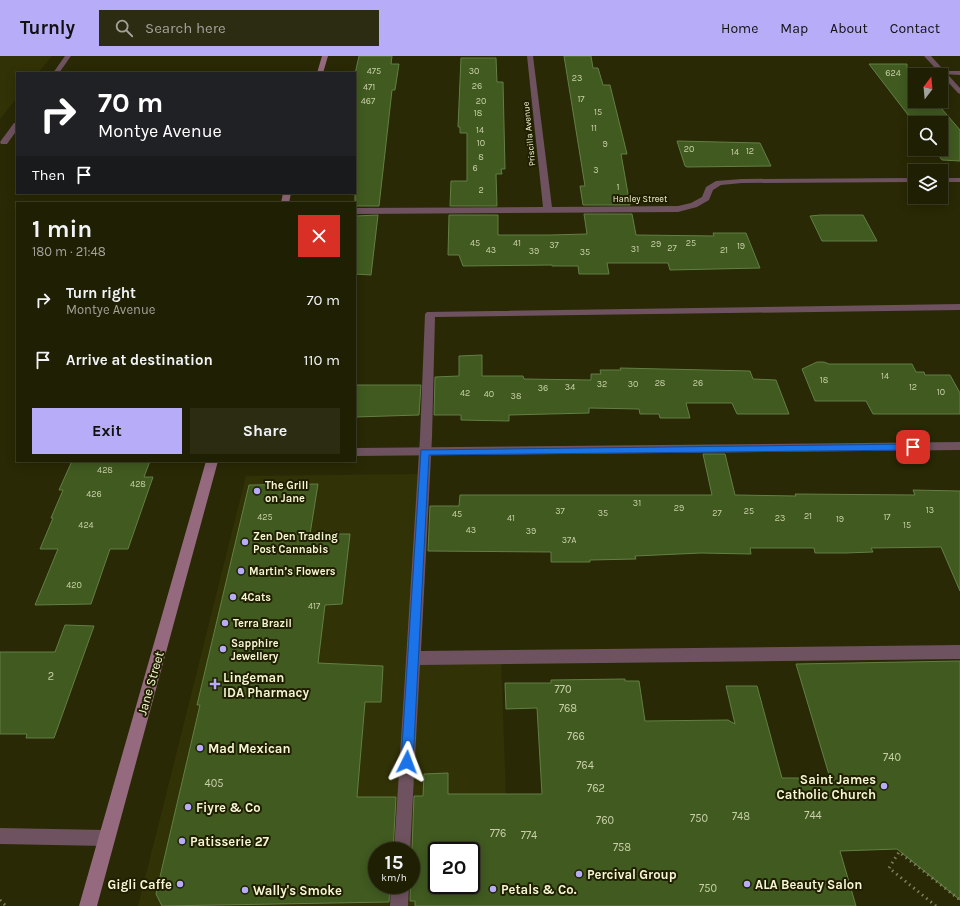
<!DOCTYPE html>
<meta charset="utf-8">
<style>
:root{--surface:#1f1f04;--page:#2c2c13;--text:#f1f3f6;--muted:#a1a29a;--line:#3c3d26;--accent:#b6acf8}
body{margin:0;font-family:Karla,sans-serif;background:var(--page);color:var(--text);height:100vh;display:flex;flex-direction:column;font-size:15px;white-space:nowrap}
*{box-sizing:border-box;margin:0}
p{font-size:13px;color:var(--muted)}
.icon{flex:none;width:22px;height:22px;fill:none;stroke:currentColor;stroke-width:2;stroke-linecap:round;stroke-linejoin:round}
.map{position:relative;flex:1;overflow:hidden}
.panel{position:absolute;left:16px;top:146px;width:340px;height:260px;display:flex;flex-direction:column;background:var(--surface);border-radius:0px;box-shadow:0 2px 10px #0003,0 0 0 1px var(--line)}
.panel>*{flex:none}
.banner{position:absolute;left:16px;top:16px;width:340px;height:122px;border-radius:0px;box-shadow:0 2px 10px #0003,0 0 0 1px var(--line);background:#202124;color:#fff;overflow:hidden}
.needle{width:26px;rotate:16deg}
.tools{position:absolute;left:908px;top:12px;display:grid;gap:8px}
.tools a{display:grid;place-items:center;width:40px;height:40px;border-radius:0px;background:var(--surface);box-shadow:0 2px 10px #0003,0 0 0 1px var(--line);font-size:20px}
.speed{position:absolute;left:368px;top:786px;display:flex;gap:8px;font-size:20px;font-weight:700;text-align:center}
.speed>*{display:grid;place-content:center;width:52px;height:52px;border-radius:50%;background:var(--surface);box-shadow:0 2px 10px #0003,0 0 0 1px var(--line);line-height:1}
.speed small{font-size:10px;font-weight:400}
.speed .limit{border:2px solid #111;border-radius:6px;background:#fff;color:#111}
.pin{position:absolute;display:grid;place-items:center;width:34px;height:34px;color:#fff;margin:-17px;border-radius:8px;box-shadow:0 2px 6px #0006}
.me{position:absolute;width:44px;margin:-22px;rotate:3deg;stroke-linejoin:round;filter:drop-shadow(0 0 3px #0008)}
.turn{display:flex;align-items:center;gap:14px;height:84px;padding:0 16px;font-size:18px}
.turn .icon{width:52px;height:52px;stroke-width:2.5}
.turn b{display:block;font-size:28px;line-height:34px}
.then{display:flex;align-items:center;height:38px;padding:0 16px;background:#0003;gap:8px;font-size:15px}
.round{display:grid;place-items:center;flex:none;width:42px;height:42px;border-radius:0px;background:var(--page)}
.head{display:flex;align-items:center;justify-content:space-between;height:68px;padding:0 16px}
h1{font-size:24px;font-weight:700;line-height:30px}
.button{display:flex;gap:8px;margin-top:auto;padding:8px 16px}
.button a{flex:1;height:46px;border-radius:0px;background:var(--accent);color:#111;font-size:16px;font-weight:700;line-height:46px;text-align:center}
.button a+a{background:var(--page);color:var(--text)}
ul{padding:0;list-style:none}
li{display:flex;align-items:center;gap:12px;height:60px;padding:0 16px}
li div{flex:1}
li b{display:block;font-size:15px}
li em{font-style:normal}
header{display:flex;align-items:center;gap:24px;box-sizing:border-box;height:56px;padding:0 20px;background:var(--accent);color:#111}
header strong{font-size:19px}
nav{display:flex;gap:22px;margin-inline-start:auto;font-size:14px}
.search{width:280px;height:36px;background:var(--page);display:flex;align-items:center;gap:10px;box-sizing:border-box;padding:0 14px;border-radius:0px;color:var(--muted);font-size:15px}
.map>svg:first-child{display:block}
.built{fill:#323207;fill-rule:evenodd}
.building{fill:#405a20;stroke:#637f44;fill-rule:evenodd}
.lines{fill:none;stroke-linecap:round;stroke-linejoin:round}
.path{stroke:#7e7f5c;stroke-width:3;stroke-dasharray:1.5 4;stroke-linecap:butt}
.lane{fill:#6e525f;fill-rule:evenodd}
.street{fill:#6e525f;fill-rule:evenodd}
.secondary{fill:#956a7e;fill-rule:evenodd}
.route{fill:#1a73e8;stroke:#114b97}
.poi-dot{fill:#b6acf8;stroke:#202000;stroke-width:1.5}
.labels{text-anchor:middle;stroke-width:4;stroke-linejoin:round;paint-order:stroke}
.number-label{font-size:9px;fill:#c8d0a7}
.far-street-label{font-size:9px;fill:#f5f7d4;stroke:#202000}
.poi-label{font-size:11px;font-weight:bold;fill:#f5f7d4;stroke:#202000;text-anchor:start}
.near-number-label{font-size:11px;fill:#c8d0a7}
.near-poi-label{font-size:13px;font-weight:bold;fill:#f5f7d4;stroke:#202000;text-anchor:start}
.near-street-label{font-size:13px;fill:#f5f7d4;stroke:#202000}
</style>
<header>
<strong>Turnly</strong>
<div class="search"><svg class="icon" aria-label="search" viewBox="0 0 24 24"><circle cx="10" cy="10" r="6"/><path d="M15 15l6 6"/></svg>Search here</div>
<nav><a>Home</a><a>Map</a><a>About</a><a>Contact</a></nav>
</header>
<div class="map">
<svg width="960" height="850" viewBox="0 0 960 850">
<rect width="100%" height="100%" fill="#292905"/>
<path class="built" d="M0,0H52L38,17H17V42L0,63Z
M422,418L415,603H501L510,850H138L246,420ZM377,795H411V829H377ZM437,795H471V829H437Z"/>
<path class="building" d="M359,0H392L391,8H399L395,34H392L379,150H355V18Z
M564,0H591L593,12H598L603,29H610L627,98H621L630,149H583L580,130H585Z
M461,2H496L497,26H503L505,113H501L502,118H496L497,150H450L451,125H467V77H460V71H458Z
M869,8H907V12L915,21V45H935L960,74V105L942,104L934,93H941V67H915V68Z
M677,85L760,87L771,110L687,111L685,110Z
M584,158H632L636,179L714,180L713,177H746L760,212L670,214L668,207H607L609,218H579L578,210H552V209L463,210L459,199H448L449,159H498V179H550L587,178Z
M378,159L371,219L355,218V160Z
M821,159H863L877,185H822L810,160Z
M482,299V320H523L524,323L591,324V318H601L600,314H621L620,312L750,315L753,323L776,324L789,358H737L732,347H686L690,362H660L659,358H640L639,353L589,352V357L509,359V365L461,364V359H434L435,321L459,320V300Z
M817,306H824L829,308H912L916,316H924L925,319H950L960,337V358H873L866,345H815L802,313Z
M355,329H421L419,359L355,361Z
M703,398H725L735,439L796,440L795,438L915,439L913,434L960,435V535L941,491L871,492L873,496L845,497H815L814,492H750L751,498L701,497L635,500L636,503L590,504V506H551V496L428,495L430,450H459L460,439H712Z
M72,405H150L144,421H153L128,493H110L91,548L35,549L58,493H40L53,462H51L63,434H59Z
M318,428L310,478H350L342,548L325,549L318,607L383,610L381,646H365L357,741H396L393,795H377V829H390L389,846L162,850L156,838L200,649H197L249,429Z
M65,569L94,570L54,682H26L27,678H0V596H55Z
M960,605V844L897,793L840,795L856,850H415V845H410L414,740H423L424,718L448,717V738H542L537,652L506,653L505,627H551V624L625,623V625H639L645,665L728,664L735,668L726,630H757L782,722H830L796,608ZM437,795H471V829H437Z"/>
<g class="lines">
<path class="path" d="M0,844L6,850
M936,850L889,812L899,796L960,844"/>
<path class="lane" d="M943,15H960V19L941,18V16Z
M960,248V254L435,261L432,381L421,595L960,589V603L420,609L410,795H394L420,381L425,258L427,256Z
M391,829H409L408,850H390Z"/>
<path class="street" d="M65,0H71L59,17H53Z
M527,0H533L552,151L678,150L691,147L702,141L706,131L716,125L742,123L915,122V126L742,127L721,129L713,134L709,144L697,151L678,156L355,158V152L543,151Z
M924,0H931L960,32V38L958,37Z
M14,67H17V74L7,88H1L0,86Z
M941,122H960V126H941Z
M960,386V394L355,400V392Z
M0,772L106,774L112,776L114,782L112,788L106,790L0,788Z"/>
<path class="secondary" d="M322,0H328L323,17H317Z
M283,137H291L289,147H281Z
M206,405H218L97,850H79Z"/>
</g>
<path class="route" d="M913,388L917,391L913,394L429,399L413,706L411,710L407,712L403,710L401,706L421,394Z"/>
<g class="poi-dot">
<circle cx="257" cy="435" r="4"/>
<circle cx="245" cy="486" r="4"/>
<circle cx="241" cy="515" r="4"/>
<circle cx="233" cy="541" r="4"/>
<circle cx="225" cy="567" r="4"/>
<circle cx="223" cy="593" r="4"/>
<path d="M213 622h4v4h4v4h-4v4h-4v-4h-4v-4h4z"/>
<circle cx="200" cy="692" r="4"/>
<circle cx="884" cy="730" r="4"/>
<circle cx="188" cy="751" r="4"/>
<circle cx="182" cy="785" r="4"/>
<circle cx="579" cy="818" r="4"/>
<circle cx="180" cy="828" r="4"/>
<circle cx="747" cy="828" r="4"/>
<circle cx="493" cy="833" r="4"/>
<circle cx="245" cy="834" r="4"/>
</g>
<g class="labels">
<g class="number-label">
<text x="374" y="18">475</text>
<text x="474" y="18">30</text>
<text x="893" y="20">624</text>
<text x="577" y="25">23</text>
<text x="477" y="33">26</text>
<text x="369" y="34">471</text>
<text x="581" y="46">17</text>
<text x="368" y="48">467</text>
<text x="481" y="48">20</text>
<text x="598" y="59">15</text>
<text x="478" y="60">18</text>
<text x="594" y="75">11</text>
<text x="480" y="77">14</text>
<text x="481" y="90">10</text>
<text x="605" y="91">9</text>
<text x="689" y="96">20</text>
<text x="750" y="98">12</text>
<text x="735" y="99">14</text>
<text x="481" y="104">8</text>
<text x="475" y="115">6</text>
<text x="596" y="117">3</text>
<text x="618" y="134">1</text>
<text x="481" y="137">2</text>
<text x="475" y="190">45</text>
<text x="517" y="190">41</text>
<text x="691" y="190">25</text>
<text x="656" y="191">29</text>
<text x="554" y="192">37</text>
<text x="741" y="193">19</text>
<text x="672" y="195">27</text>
<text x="635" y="196">31</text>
<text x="491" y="197">43</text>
<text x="724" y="197">21</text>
<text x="534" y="198">39</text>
<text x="585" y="199">35</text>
<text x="885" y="323">14</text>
<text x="824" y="327">18</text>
<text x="660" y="330">28</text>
<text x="698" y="330">26</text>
<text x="602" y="331">32</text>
<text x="633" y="331">30</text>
<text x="570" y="334">34</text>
<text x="913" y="334">12</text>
<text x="543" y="335">36</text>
<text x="941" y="339">10</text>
<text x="465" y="340">42</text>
<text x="489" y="341">40</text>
<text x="516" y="343">38</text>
<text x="105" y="417">428</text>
<text x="138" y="431">428</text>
<text x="94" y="441">426</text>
<text x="637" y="450">31</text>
<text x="679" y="455">29</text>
<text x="930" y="457">13</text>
<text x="560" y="458">37</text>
<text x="749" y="458">25</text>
<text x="603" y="460">35</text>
<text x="717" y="460">27</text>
<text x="457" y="461">45</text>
<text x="808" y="463">21</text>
<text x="265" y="464">425</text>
<text x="887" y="464">17</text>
<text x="511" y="465">41</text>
<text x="780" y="465">23</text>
<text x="840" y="466">19</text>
<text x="86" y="472">424</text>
<text x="907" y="472">15</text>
<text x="471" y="477">43</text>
<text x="531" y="478">39</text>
<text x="569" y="487">37A</text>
<text x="74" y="532">420</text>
<text x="314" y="553">417</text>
</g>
<g class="far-street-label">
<text transform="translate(529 78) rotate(-96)" y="3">Priscilla Avenue</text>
<text x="640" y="146">Hanley Street</text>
</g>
<g class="poi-label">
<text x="265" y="433">The Grill<tspan x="265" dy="13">on Jane</tspan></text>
<text x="253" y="484">Zen Den Trading<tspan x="253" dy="13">Post Cannabis</tspan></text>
<text x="249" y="519">Martin’s Flowers</text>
<text x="241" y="545">4Cats</text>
<text x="233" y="571">Terra Brazil</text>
<text x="231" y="591">Sapphire<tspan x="231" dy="13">Jewellery</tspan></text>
</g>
<g class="near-number-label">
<text x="51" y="624">2</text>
<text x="563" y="637">770</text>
<text x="568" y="656">768</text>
<text x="576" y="684">766</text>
<text x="892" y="705">740</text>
<text x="585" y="713">764</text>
<text x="214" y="731">405</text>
<text x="596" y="736">762</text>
<text x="813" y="763">744</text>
<text x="741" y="764">748</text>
<text x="699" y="766">750</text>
<text x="605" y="768">760</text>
<text x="498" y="781">776</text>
<text x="529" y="783">774</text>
<text x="622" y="795">758</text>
<text x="708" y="836">750</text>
</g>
<g class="near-poi-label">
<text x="223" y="626">Lingeman<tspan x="223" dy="15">IDA Pharmacy</tspan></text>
<text x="208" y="697">Mad Mexican</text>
<text x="876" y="728" text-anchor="end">Saint James<tspan x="876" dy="15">Catholic Church</tspan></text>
<text x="196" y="756">Fiyre &amp; Co</text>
<text x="190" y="790">Patisserie 27</text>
<text x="587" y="823">Percival Group</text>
<text x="172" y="833" text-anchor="end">Gigli Caffe</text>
<text x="755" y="833">ALA Beauty Salon</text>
<text x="501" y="838">Petals &amp; Co.</text>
<text x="253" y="839">Wally's Smoke</text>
</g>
<g class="near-street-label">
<text transform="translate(150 627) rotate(-74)" y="5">Jane Street</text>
</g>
</g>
</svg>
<div class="tools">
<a><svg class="needle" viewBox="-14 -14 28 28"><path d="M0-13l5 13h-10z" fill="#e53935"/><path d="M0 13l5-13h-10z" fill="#a1a29a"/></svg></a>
<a><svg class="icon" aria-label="search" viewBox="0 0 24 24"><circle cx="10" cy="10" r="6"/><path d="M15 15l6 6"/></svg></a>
<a><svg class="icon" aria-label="layers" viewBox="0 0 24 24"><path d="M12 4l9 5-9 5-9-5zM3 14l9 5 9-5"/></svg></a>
</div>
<div class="speed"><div>15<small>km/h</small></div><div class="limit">20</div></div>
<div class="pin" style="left:913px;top:391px;background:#d93025"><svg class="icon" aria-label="arrive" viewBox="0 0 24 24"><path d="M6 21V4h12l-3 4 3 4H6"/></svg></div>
<svg class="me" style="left:407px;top:706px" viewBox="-20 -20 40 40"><path d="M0-17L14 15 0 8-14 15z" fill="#1a73e8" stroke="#fff" stroke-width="4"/></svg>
<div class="banner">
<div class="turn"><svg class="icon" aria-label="right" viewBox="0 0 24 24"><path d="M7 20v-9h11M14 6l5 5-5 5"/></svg><div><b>70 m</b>Montye Avenue</div></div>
<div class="then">Then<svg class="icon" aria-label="arrive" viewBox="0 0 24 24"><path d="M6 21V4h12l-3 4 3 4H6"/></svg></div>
</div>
<section class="panel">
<div class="head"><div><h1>1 min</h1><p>180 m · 21:48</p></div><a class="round" style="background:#d93025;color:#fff"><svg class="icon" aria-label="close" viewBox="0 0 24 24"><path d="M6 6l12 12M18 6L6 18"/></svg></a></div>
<ul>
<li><svg class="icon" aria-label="right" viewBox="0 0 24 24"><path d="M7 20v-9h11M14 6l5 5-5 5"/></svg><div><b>Turn right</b><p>Montye Avenue</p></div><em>70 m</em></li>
<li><svg class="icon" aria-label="arrive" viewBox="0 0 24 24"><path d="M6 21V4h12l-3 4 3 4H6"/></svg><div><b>Arrive at destination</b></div><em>110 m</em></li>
</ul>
<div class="button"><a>Exit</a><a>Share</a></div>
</section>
</div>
